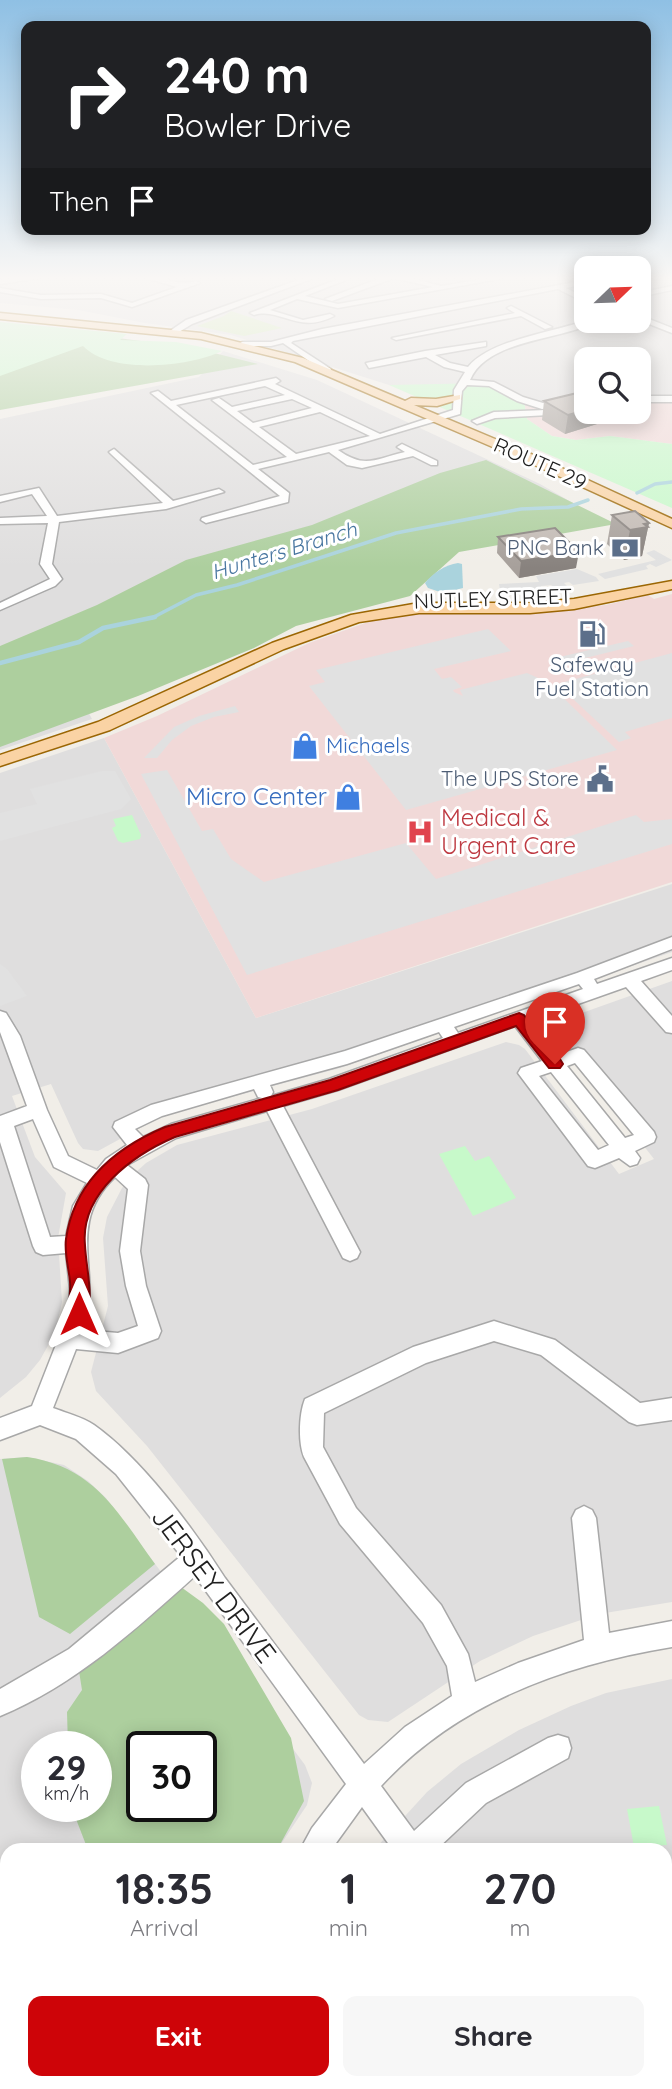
<!DOCTYPE html>
<style>
:root{--surface:#fff;--page:#f7f7f7;--text:#2b2b33;--muted:#7c7c81;--accent:#ce0408}
body{margin:0;font-family:Quicksand,sans-serif;background:var(--page);color:var(--text);height:100vh;display:flex;flex-direction:column;font-size:26px;white-space:nowrap}
*{box-sizing:border-box;margin:0}
p{font-size:23px;color:var(--muted)}
.icon{flex:none;width:38px;height:38px;fill:none;stroke:currentColor;stroke-width:2;stroke-linecap:round;stroke-linejoin:round}
.map{position:relative;flex:1;overflow:hidden}
.side{position:absolute;left:0px;top:1843px;width:672px;height:247px;display:flex;flex-direction:column;background:var(--surface);border-radius:21px 21px 0 0;box-shadow:0 4px 18px #0003}
.side>*{flex:none}
.top-card{position:absolute;left:21px;top:21px;width:630px;height:214px;border-radius:14px;box-shadow:0 4px 18px #0003;background:#202124;color:#fff;overflow:hidden}
.needle{width:46px;rotate:67deg}
.tools{position:absolute;left:574px;top:256px;display:grid;gap:14px}
.tools a{display:grid;place-items:center;width:77px;height:77px;border-radius:14px;background:var(--surface);box-shadow:0 4px 18px #0003;font-size:35px}
.speed{position:absolute;left:21px;top:1731px;display:flex;gap:14px;font-size:35px;font-weight:700;text-align:center}
.speed>*{display:grid;place-content:center;width:91px;height:91px;border-radius:50%;background:var(--surface);box-shadow:0 4px 18px #0003;line-height:1}
.speed small{font-size:18px;font-weight:400}
.speed .limit{border:4px solid #111;border-radius:10px;background:#fff;color:#111}
.pin{position:absolute;display:grid;place-items:center;width:60px;height:60px;color:#fff;margin:-72px -30px;border-radius:50% 50% 50% 0;rotate:-45deg;box-shadow:0 0 7px #0007}
.pin .icon{rotate:45deg}
.me{position:absolute;width:77px;margin:-38px;rotate:0deg;stroke-linejoin:round;filter:drop-shadow(0 0 5px #0008)}
.turn{display:flex;align-items:center;gap:24px;height:147px;padding:0 28px;font-size:32px}
.turn .icon{width:91px;height:91px;stroke-width:2.5}
.turn b{display:block;font-size:49px;line-height:60px}
.then{display:flex;align-items:center;height:66px;padding:0 28px;background:#0003;gap:14px;font-size:26px}
.eta{display:flex;justify-content:space-evenly;align-items:center;height:119px;text-align:center}
.eta b{font-size:42px;font-weight:700;line-height:49px}
.cta{display:flex;gap:14px;margin-top:auto;padding:14px 28px}
.cta a{flex:1;height:80px;border-radius:14px;background:var(--accent);color:#fff;font-size:28px;font-weight:700;line-height:80px;text-align:center}
.cta a+a{background:var(--page);color:var(--text)}
.map>svg:first-child{display:block}
.residential{fill:#dfdede;fill-rule:evenodd}
.commercial{fill:#f1d9d8}
.grass{fill:#cde9b0}
.forest{fill:#adcf9e;fill-rule:evenodd}
.park{fill:#c7f9ca}
.parking{fill:#e1e1e1}
.water{fill:#aad3dd}
.lines{fill:none;stroke-linecap:round;stroke-linejoin:round}
.stream-far1{stroke:#aad3dd;stroke-width:3.5}
.stream{stroke:#aad3dd;stroke-width:4.5}
.minor-casing{stroke:#a8a8a8;stroke-width:3}
.major-casing{stroke:#9b6603;stroke-width:3}
.minor{fill:#fff;fill-rule:evenodd}
.major{fill:#fad3a4;fill-rule:evenodd}
.wall{fill:#a7a09b}
.shaded-wall{fill:#88827e}
.building{fill:#c2bab4;stroke:#88827e;stroke-width:2}
.route{fill:#ce0408;stroke:#860305;stroke-width:2}
.labels{text-anchor:middle;stroke-width:6;stroke-linejoin:round;paint-order:stroke}
.far-street-label{font-size:21px;fill:#212121;stroke:#fff}
.far-service-label{font-size:21px;fill:#4e5e75;stroke:#fff;text-anchor:end}
.far-water-label{font-size:21px;font-style:italic;fill:#4876a0;stroke:#fff}
.far-shop-label{font-size:21px;fill:#366cbe;stroke:#fff;text-anchor:start}
.shop-label{font-size:24px;fill:#366cbe;stroke:#fff;text-anchor:end}
.health-label{font-size:24px;fill:#be3a42;stroke:#fff;text-anchor:start}
.near-street-label{font-size:28px;fill:#212121;stroke:#fff}
</style>
<div class="map">
<svg width="672" height="2089" viewBox="0 0 672 2089">
<rect width="100%" height="100%" fill="#f1eee8"/>
<path class="residential" d="M0,276H586V320H639V276H672V400L639,399V359H586V402L560,407L524,401L465,385H389L231,335L145,323L78,310L0,303Z
M223,351L317,380L540,484L573,503L57,654L92,719L0,750V419L199,377Z
M104,738L256,1018L672,884V952L340,1068L164,1115L98,1151L83,1149L78,1143L51,1084L12,1096L35,1157L66,1193L58,1238L62,1302L55,1333L40,1360L26,1377L0,1398V773Z
M672,981V1602L599,1614L533,1636L480,1661L388,1722L368,1720L359,1715L147,1446L96,1391L91,1372L108,1306L103,1238L107,1217L122,1188L135,1173L146,1163L177,1145L312,1109L506,1042L519,1045L525,1049L619,1174L654,1159L558,1036L557,1026L562,1020Z
M27,1457L64,1465L88,1481L106,1498L305,1765L312,1783L307,1805L277,1850H7V2082L177,2083L175,2089H0V1459ZM37,1746H96V1806H37ZM142,1746H201V1806H142Z
M672,1679V2089H262L264,2082H665V1850H374L427,1792L461,1764L519,1730L571,1706L606,1693Z"/>
<path class="commercial" d="M639,399L672,400V444L610,436L576,440L552,436L527,419L524,401L586,411H639Z
M672,594V882L256,1018L104,738L157,716L309,643L371,621L426,613L545,612L606,605L648,595L654,599Z"/>
<path class="grass" d="M231,311L282,328L244,336L197,326L224,316Z"/>
<path class="forest" d="M118,338L194,348L258,364L0,410V340Z
M486,460L616,524L459,552L410,596L296,626L254,648L138,696L0,747V646L97,605L186,560L312,525L440,473Z
M27,1457C95,1467 118,1513 155,1564L70,1634L39,1617L2,1459Z
M181,1587L203,1603L224,1624L291,1738L304,1801L277,1850H88L71,1806H96V1746H68L67,1712L82,1690L79,1671ZM142,1746H201V1806H142Z"/>
<path class="park" d="M0,322L127,334L120,340L176,342L222,351C189,367 111,375 83,346L0,376Z
M487,383L524,401L527,419L552,436L576,440L610,436L672,444V508L389,385Z
M132,815L141,835L140,839L123,843L118,841L112,828L116,826L113,819Z
M465,1146L475,1161L489,1156L516,1198L473,1216L439,1154Z
M659,1806L667,1845L634,1847L627,1809Z"/>
<path class="parking" d="M654,550L672,560L656,567L650,564L646,566L648,569L605,579L598,574L656,560L646,553Z
M577,569L596,577L599,581L573,585L569,582L564,583L567,586L555,588L551,585L541,586V590L500,591L499,584L539,582L536,576Z
M488,629L511,651L434,669L442,679L451,677L462,687L453,690L454,692L463,696L460,690L527,673L547,682L617,750L406,810L309,686L325,682L316,670Z
M628,641L634,646L557,665L551,659Z
M672,653V718L625,732L631,738L619,742L557,684Z
M235,706L239,712L214,717L191,726L172,740L157,758H144L174,727L199,716Z
M167,770L202,831L213,829L231,859L264,882L406,843L436,879L636,815L644,822L672,819V844L247,975L141,774Z
M102,771H115L131,799L121,809L0,841V813L37,804L30,789Z
M0,964L7,969L27,996L0,1006Z
M7,2045V2082L86,2083L84,2089H0V2048Z"/>
<path class="water" d="M458,563L462,564L463,588L443,593L428,588L425,583C433,573 445,565 458,563Z"/>
<g class="lines">
<path class="stream-far1" d="M637,493L655,484L672,482
M152,618L196,595L237,585L396,533L521,509L568,507L588,500"/>
<path class="stream" d="M0,663L79,642L103,628L155,617"/>
<defs>
<path id="minor" d="M34,276H54L0,284V280Z
M149,276C167,276 175,287 196,281L200,283L132,307L101,298L41,299L0,292V288L41,295L101,294L132,303L177,287L149,279Z
M309,276H319L192,324L174,335L167,333L186,320Z
M346,276H356L305,296L338,304L433,287L394,278L332,301L325,299L386,276H404L441,286L501,276H516L338,308L297,299L270,310L303,320L330,314L334,316C298,335 280,307 254,315L250,313Z
M586,280V284L566,288L586,298V303L558,289L293,341L291,343L331,369L328,374L283,343L271,346H242L238,344L242,342H271L322,329Z
M672,286V290L639,297V293Z
M511,306L552,327L545,329L521,316L396,340L392,338L515,313L507,308Z
M639,315L672,328V333L639,320Z
M587,320H599C563,341 488,338 470,380L494,382L523,397L543,403L586,401V407L542,409L517,401L489,386L467,385L462,391L460,414L338,450C365,469 375,459 405,452L397,447L402,444L437,461V465H431L413,456L362,468L347,465L329,452L258,469L289,493L288,502L206,523L201,520L202,518L280,496L151,393L158,391L171,401L276,378L280,381L275,384L380,434L453,410L454,390L465,372L444,367L426,357L369,368L366,363L425,351L486,342V346L435,355L450,363L468,367C491,339 553,333 587,320ZM265,386L285,395L232,407L219,398L212,400L287,457L253,465L176,405ZM292,399L312,408L253,423L237,411ZM320,412L370,436L296,454L259,427Z
M639,396H672V402H639Z
M546,410L549,411V415L495,418L477,424L472,421L494,412Z
M114,449L173,501L219,489L224,492L166,509L59,522L52,564L62,579L55,586L0,610V603L50,579L40,564L48,523L0,524V518L47,516L32,494L0,502V496L39,488L57,516L163,503L111,454L109,452Z
M672,937V949L594,979L597,984L672,958V970L641,981L672,1016V1033L666,1032L626,987L530,1021L558,1055L578,1048L584,1050L654,1132L656,1137L654,1142L635,1151L640,1158L637,1164L630,1166L619,1158L595,1168L588,1166L518,1073L521,1068L542,1061L515,1026L338,1090L283,1106L360,1252L357,1258L350,1261L343,1258L267,1111L176,1138L127,1165L145,1179L148,1185L140,1251L146,1286L161,1331L158,1338L118,1353L76,1349L53,1408C66,1413 83,1417 94,1425C142,1459 193,1528 225,1578L364,1764L405,1727L452,1696L447,1666L423,1623L340,1524L304,1457C298,1442 299,1414 305,1399L413,1347L494,1321L555,1340L640,1403L672,1398V1420L637,1425L629,1422L541,1355L494,1341L426,1363L324,1413L323,1447L356,1508L441,1605L468,1654L475,1682L518,1663L584,1640L572,1518L576,1510L584,1506L592,1510L596,1518L609,1633L672,1621V1647C563,1665 457,1703 381,1786L414,1831L466,1783L548,1738L558,1735L568,1738L571,1748L568,1758L486,1803L436,1850H393L362,1807L331,1850H300L312,1828L346,1784L195,1576C135,1630 75,1685 0,1716V1689L69,1649L181,1556L116,1474L76,1439L40,1425L0,1440V1418L32,1406L68,1314L70,1289L66,1253L43,1255L36,1252L33,1246L0,1142V1116L27,1106L0,1032V1011L6,1013L20,1036L47,1110L68,1156L97,1170L106,1159L127,1145L113,1127L115,1122L151,1105L345,1051L577,973ZM579,984L583,989L458,1033L454,1027ZM439,1032L443,1038L329,1079L271,1096L273,1092L270,1085L347,1064ZM575,1063L634,1135L625,1138L567,1066ZM551,1072L609,1145L598,1150L539,1076ZM254,1089L258,1097L262,1098L171,1124L143,1137L135,1129L162,1116ZM33,1119L54,1167L87,1183L73,1206L66,1236L50,1237L14,1126ZM115,1177L128,1189L120,1251L126,1286L138,1326L118,1333L83,1330C104,1276 63,1226 115,1177Z
M7,2067V2082H24L22,2089H0V2070Z
M191,2082H223L221,2089H189Z"/>
<path id="major" d="M0,313L201,333L303,358L405,401L411,398L436,399L460,395V399L437,406L414,405L538,457L672,519V528L530,463L295,362L201,339L0,319Z
M672,581V589L574,609L530,613H419L359,622L284,649L110,730L0,766V755L98,722L272,643L351,615L419,603H530L574,599Z"/>
</defs>
<use href="#minor" class="minor-casing"/>
<use href="#major" class="major-casing"/>
<use href="#minor" class="minor"/>
<use href="#major" class="major"/>
</g>
<path class="wall" d="M544,401L643,420L597,424L565,434L542,420Z
M612,515L649,523L642,556L624,560L607,544Z
M498,537L576,568L519,578L497,553Z"/>
<path class="shaded-wall" d="M647,401L643,420L597,424L565,434L568,415L586,410V411H639V402Z
M649,523L642,556L624,560L630,530L644,524Z
M579,552L576,568L519,578L521,561Z"/>
<path class="building" d="M586,392V410L568,415L544,401L577,393Z
M635,511L649,523L644,524L648,527L630,530L612,515Z
M555,528L579,552L521,561L498,537Z"/>
<linearGradient id="sky" x2="0" y2="1"><stop stop-color="#8fc0e4"/><stop offset="0.49" stop-color="#f9f7f5"/><stop offset="1" stop-color="#f9f7f5" stop-opacity="0"/></linearGradient>
<rect width="672" height="568" fill="url(#sky)"/>
<path class="route" d="M519,1013L524,1015L560,1059L563,1064L560,1068H549L516,1026L338,1090L175,1137C133,1155 80,1193 85,1245C86,1269 95,1298 85,1320L79,1322L72,1320C67,1308 71,1295 70,1282C69,1269 64,1253 66,1239C74,1182 115,1148 165,1127L330,1080Z"/>
<defs>
<symbol id="bank-bare" viewBox="-9 -9 18 18"><path d="M-6-4H6V4H-6ZM0-2.3a2.3 2.3 0 1 0 0 4.6a2.3 2.3 0 1 0 0-4.6Z" fill="#5c6f8a" stroke="#fff" stroke-width="2.5" paint-order="stroke"/></symbol>
<symbol id="fuel-bare" viewBox="-9 -9 18 18"><path d="M-5.5-6h7V0h2V4h1.3V-2.5L3-4.5l.8-.8L6-3V5H2.5V1h-1V6h-7ZM-4.2-4.7v3.2H.2V-4.7Z" fill="#5c6f8a" stroke="#fff" stroke-width="2.5" paint-order="stroke"/></symbol>
<symbol id="shop-bare" viewBox="-9 -9 18 18"><path d="M-5-2.5h2.3a2.7 3.5 0 0 1 5.4 0H5L5.5 6h-11ZM-1.5-2.5h3a1.5 2.3 0 0 0-3 0Z" fill="#3f7fe0" stroke="#fff" stroke-width="2.5" paint-order="stroke"/></symbol>
<symbol id="civic-bare" viewBox="-9 -9 18 18"><path d="M-.6-6.5H3V-4.5H.6V-3L4-1V1h2V6H-6V1h2V-1L-.6-3ZM-1.2 2.5V6h2.4V2.5Z" fill="#5c6f8a" stroke="#fff" stroke-width="2.5" paint-order="stroke"/></symbol>
<symbol id="hospital-bare" viewBox="-9 -9 18 18"><path d="M-5-5h3v3.5h4V-5h3V5h-3V1.5h-4V5h-3Z" fill="#e0444e" stroke="#fff" stroke-width="2.5" paint-order="stroke"/></symbol>
</defs>
<g fill-rule="evenodd">
<use href="#bank-bare" x="606" y="529" width="38" height="38"/>
<use href="#fuel-bare" x="573" y="615" width="38" height="38"/>
<use href="#shop-bare" x="286" y="727" width="38" height="38"/>
<use href="#civic-bare" x="581" y="760" width="38" height="38"/>
<use href="#shop-bare" x="329" y="778" width="38" height="38"/>
<use href="#hospital-bare" x="401" y="813" width="38" height="38"/>
</g>
<g class="labels">
<g class="far-street-label">
<text transform="translate(540 464) rotate(24)" y="7">ROUTE 29</text>
<text transform="translate(493 599) rotate(-2)" y="7">NUTLEY STREET</text>
</g>
<g class="far-service-label">
<text x="604" y="555">PNC Bank</text>
<text x="592" y="672" text-anchor="middle">Safeway<tspan x="592" dy="24">Fuel Station</tspan></text>
<text x="579" y="786">The UPS Store</text>
</g>
<g class="far-water-label">
<text transform="translate(284 551) rotate(-17)" y="7">Hunters Branch</text>
</g>
<g class="far-shop-label">
<text x="326" y="753">Michaels</text>
</g>
<g class="shop-label">
<text x="327" y="805">Micro Center</text>
</g>
<g class="health-label">
<text x="441" y="826">Medical &amp;<tspan x="441" dy="28">Urgent Care</tspan></text>
</g>
<g class="near-street-label">
<text transform="translate(214 1585) rotate(53)" y="10">JERSEY DRIVE</text>
</g>
</g>
</svg>
<div class="tools">
<a><svg class="needle" viewBox="-14 -14 28 28"><path d="M0-13l5 13h-10z" fill="#e53935"/><path d="M0 13l5-13h-10z" fill="#7c7c81"/></svg></a>
<a><svg class="icon" aria-label="search" viewBox="0 0 24 24"><circle cx="10" cy="10" r="6"/><path d="M15 15l6 6"/></svg></a>
</div>
<div class="speed"><div>29<small>km/h</small></div><div class="limit">30</div></div>
<div class="pin" style="left:555px;top:1064px;background:#d93025"><svg class="icon" aria-label="arrive" viewBox="0 0 24 24"><path d="M6 21V4h12l-3 4 3 4H6"/></svg></div>
<svg class="me" style="left:79px;top:1314px" viewBox="-20 -20 40 40"><path d="M0-17L14 15 0 8-14 15z" fill="#ce0408" stroke="#fff" stroke-width="4"/></svg>
<div class="top-card">
<div class="turn"><svg class="icon" aria-label="right" viewBox="0 0 24 24"><path d="M7 20v-9h11M14 6l5 5-5 5"/></svg><div><b>240 m</b>Bowler Drive</div></div>
<div class="then">Then<svg class="icon" aria-label="arrive" viewBox="0 0 24 24"><path d="M6 21V4h12l-3 4 3 4H6"/></svg></div>
</div>
<section class="side">
<div class="eta">
<div><b>18:35</b><p>Arrival</p></div>
<div><b>1</b><p>min</p></div>
<div><b>270</b><p>m</p></div>
</div>
<div class="cta"><a>Exit</a><a>Share</a></div>
</section>
</div>
